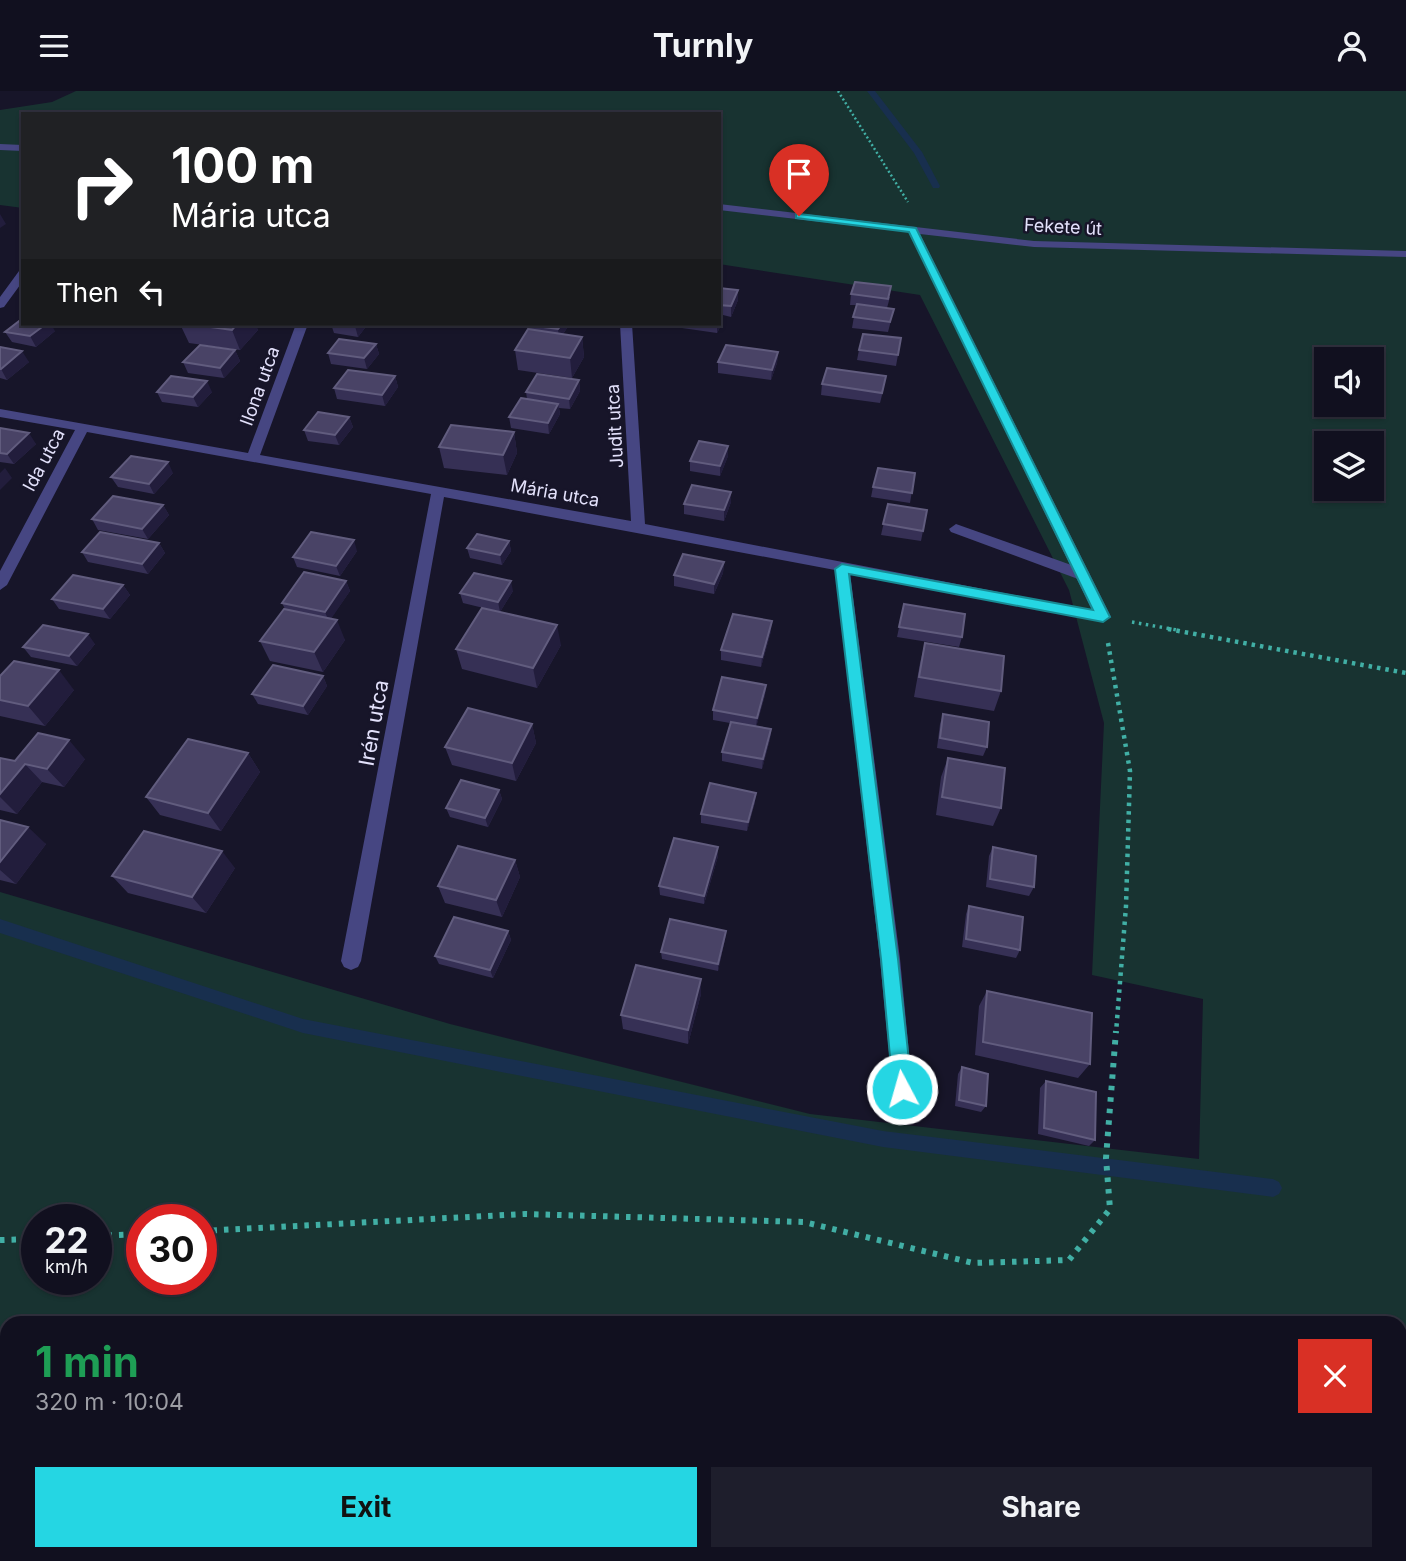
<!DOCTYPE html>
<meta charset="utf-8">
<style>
:root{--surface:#11101f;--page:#1e1e2c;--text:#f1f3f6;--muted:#9c9da4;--line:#30303d;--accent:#25d6e3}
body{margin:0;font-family:Inter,sans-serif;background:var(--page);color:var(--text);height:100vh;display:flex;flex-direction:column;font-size:26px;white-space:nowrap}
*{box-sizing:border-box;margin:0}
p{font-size:23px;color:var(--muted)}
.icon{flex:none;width:38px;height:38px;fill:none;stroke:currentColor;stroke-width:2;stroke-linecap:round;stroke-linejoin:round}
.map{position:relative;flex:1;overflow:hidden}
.side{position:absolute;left:0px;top:1225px;width:1407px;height:245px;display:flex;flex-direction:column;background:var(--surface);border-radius:21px 21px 0 0;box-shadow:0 2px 5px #0004,0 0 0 2px var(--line)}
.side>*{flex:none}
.top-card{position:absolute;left:21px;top:21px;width:700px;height:214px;border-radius:0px;box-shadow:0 2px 5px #0004,0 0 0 2px var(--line);background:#202124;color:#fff;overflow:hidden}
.controls{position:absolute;left:1314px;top:256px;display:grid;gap:14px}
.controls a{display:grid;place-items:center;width:70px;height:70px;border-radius:0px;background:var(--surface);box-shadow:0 2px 5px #0004,0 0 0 2px var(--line);font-size:35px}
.speed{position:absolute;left:21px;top:1113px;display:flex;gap:14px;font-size:35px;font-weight:700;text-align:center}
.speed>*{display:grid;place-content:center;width:91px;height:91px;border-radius:50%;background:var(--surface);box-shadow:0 2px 5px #0004,0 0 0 2px var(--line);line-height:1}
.speed small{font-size:18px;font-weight:400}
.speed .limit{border:10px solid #d22;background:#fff;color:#111}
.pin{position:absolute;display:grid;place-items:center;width:60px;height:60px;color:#fff;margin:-72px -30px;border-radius:50% 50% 50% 0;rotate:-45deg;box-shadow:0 0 7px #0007}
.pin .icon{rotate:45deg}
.me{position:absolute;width:77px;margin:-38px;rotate:354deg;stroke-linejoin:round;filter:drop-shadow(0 0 5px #0008)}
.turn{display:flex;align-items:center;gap:24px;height:147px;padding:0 35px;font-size:32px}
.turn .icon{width:91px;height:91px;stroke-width:2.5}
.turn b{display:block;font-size:49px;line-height:60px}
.then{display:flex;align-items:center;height:66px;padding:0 35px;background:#0003;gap:14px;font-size:26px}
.round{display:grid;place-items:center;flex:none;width:74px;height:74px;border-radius:0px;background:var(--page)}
.overview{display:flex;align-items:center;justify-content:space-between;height:119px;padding:0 35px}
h1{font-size:42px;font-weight:700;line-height:52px;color:#1e9e55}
.button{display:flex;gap:14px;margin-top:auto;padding:14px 35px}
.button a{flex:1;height:80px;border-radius:0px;background:var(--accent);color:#111;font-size:28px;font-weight:700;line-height:80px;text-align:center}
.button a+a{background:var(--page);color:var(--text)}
header{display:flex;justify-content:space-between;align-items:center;height:91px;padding:0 35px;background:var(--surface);font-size:32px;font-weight:700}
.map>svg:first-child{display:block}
.green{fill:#183331;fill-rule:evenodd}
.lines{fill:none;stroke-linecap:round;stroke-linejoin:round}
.stream{fill:#182f4e;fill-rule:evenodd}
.path-far3{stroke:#41afa5;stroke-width:2.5;stroke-dasharray:2 2.5;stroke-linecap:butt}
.path-far2{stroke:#41afa5;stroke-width:3.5;stroke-dasharray:2.5 4.5;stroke-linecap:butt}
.path-far1{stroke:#41afa5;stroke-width:4.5;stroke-dasharray:3.5 5;stroke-linecap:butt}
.path{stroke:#41afa5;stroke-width:6;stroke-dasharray:4.5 7;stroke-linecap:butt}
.lane{fill:#464682;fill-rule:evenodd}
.street{fill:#464682;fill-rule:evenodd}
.wall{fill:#363055}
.shaded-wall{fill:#221d3c}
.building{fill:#494366;stroke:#615c7e;stroke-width:2}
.route{fill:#25d6e3;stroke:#188b94;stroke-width:2}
.labels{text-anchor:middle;stroke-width:5;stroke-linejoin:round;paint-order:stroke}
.far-street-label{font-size:18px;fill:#e3e1fb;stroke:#171529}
.street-label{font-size:21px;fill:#e3e1fb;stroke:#171529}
</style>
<header><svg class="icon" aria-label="menu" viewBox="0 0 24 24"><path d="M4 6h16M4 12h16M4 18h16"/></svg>Turnly<svg class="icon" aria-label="person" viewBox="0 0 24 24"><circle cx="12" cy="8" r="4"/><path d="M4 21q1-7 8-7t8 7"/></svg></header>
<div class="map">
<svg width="1406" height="1470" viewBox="0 0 1406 1470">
<rect width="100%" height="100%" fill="#171529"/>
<path class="green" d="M76,0H1406V1470H0V801L450,933L810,1023L1199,1068L1203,908L1092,884L1104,632L1069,499L920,204L719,173V23H23V117L0,114V19L52,11ZM1326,268H1372V313H1326ZM1326,352H1372V397H1326ZM37,1129H96V1188H37ZM142,1129H201V1188H142ZM7,1232H1400V1463H7Z"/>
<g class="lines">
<path class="stream" d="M867,0H875L922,61L940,95L939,97H933L914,62Z
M0,828L303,928L883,1040L1273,1088L1279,1091L1282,1097L1279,1103L1273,1106L883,1056L303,942L0,842Z"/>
<path class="path-far3" d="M838,0L908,111"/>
<path class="path-far2" d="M1132,531L1177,539"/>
<path class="path-far1" d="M1168,538L1406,582
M1108,552L1130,680L1126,815L1116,942"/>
<path class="path" d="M201,1140L525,1123L804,1131L973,1172L1069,1169L1110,1118L1106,1067L1116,940
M96,1145L142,1143
M0,1149L37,1148"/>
<path class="lane" d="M956,433L1088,480L1090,484L1083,489L1078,488L951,441L949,438Z"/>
<path class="street" d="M0,53L23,54V60L0,59Z
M719,113L1034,150L1406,160V166L1034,156L920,143L1111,526L1103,531L850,482L900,868L915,1024L912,1031L905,1034L898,1031L895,1024L880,868L835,479L444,406L361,870L358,876L351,879L344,876L341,870L431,403L87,341L7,494L0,499V480L75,339L0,326V318L248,362L296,233H308L260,364L631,430L620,233H632L645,433L1092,519L909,141L719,119Z
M23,179V190L4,216L0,217V206L19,180Z"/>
</g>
<path class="wall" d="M719,197L738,199V209L731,226L723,224V230L717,242L682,237V233H719Z
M851,203L890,206L887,217L894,218L888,241L852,237L856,214H850Z
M180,233H255L258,239L240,259L189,252Z
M331,233H368L358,246L334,242Z
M528,234H569L563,243L582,246L584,266L572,287L518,279L515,259L528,238Z
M55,240L36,256L12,251L5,241Z
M901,247L896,275L857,269L859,259Z
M376,253L379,263L367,278L331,273L328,262Z
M0,256L29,271L7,289L0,287Z
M235,259L240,270L224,287L188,282L183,271Z
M778,261L777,272L771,289L718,282V271Z
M395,285L398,296L385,315L337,308L334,297Z
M579,289L580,300L570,318L559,317L560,323L549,343L511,337L509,326L527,308L526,301Z
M822,293L884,296L880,312L821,304Z
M157,301H212L198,316L162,311Z
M349,326L353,336L339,354L308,350L304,339Z
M0,337L36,353L14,373L0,371Z
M514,341L517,362L507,384L444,377L439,356Z
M728,355V365L720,385L690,380V370Z
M173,382L154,403L118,396L111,386Z
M915,382L910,412L871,406L873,396Z
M731,401V411L724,430L684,423V413Z
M888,413L923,440L921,450L881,444Z
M163,414L169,424L148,448L98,439L92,428Z
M509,450L511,460L502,474L470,467L467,457Z
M159,452L165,462L148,483L88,471L82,461Z
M357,460L340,485L297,476L293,466Z
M724,471L723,482L714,503L674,495V484Z
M346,490L350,500L331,527L345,549L323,581L270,570L260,550L285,518L282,512Z
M123,494L130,504L110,528L59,518L52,508Z
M513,500L500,521L463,512L460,502Z
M904,513L962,546L959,556L897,546Z
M771,540L761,576L721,569V559Z
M925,552L1001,600L994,620L914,606L920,572Z
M95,553L77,575L31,566L23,556Z
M561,554L537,597L462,578L456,558Z
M0,585L74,599L45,635L0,625Z
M323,585L327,595L308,624L258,613L252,603Z
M766,594L765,604L756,636L771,638L770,648L762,678L722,670V661L730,632L713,629V619Z
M943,623L987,656L983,665L937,657L940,633Z
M532,633L536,652L516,690L452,674L445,656Z
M248,662L260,681L221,740L160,724L146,706Z
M0,667L15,670L85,668L64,696L42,691L17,723L0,719Z
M948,667L1001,717L993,735L936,724L941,686Z
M499,699L502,708L488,736L450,726L446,717Z
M755,711L747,740L701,732V723Z
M0,729L46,753L16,793L0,789Z
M718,756V765L704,813L660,804L659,795Z
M993,756L1034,796L1029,805L986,796L989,765Z
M515,769L520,786L502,826L445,812L438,795Z
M235,777L206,822L128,802L112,785Z
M969,815L1020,859L1016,867L962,856L966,823Z
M508,840L511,849L493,887L439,873L435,865Z
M726,840L725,848L718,880L662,868L661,861Z
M701,888V903L688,953L623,938L621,924Z
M987,900L1090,973L1078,987L975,964L979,915Z
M962,976L986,1015L981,1021L955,1015L958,983Z
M1046,990L1095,1049L1089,1055L1038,1043L1040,997Z"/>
<path class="shaded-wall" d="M0,123L6,133L0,137Z
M738,199V209L731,226V215Z
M723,220V230L717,242V233H719V227Z
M46,233H51L55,240L36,256L30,245Z
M237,233H255L258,239L240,259L232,239Z
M357,233H368L358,246L355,235Z
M562,233H569V234L559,249L558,238Z
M582,246L584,266L572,287L570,267Z
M376,253L379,263L367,278L364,267Z
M235,259L240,270L224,287L220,277Z
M22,260L29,271L7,289L1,278Z
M778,261L777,272L771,289L772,279Z
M395,285L398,296L385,315L382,304Z
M579,289L580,300L570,318L569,308Z
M207,290L212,301L198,316L193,306Z
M558,313L560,323L549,343L548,332Z
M349,326L353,336L339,354L335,344Z
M514,341L517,362L507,384L503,364Z
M29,342L36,353L14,373L7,363Z
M728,355V365L720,385V375Z
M168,371L173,382L154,403L149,393Z
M5,377L12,387L0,399V382Z
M731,401V411L724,430V419Z
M163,414L169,424L148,448L142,438Z
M354,449L357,460L340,485L336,475Z
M509,450L511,460L502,474L500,464Z
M159,452L165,462L148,483L142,473Z
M724,471L723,482L714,503V493Z
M346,490L350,500L329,531L325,521Z
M511,490L513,500L500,521L498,511Z
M123,494L130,504L110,528L103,518Z
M337,529L345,549L323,581L314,561Z
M772,530L771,540L761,576L762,566Z
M557,534L561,554L537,597L533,577Z
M88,543L95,553L77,575L69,565Z
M59,579L74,599L45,635L28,615Z
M323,585L327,595L308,624L303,615Z
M766,594L765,604L756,637L757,627Z
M532,633L536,652L516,690L512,672Z
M771,638L770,648L762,678L763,668Z
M69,649L85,668L64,696L47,678Z
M248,662L260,681L221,740L208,722Z
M25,673L42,691L17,723L0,706V703Z
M499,699L502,708L488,736L485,727Z
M756,702L755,711L747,740L748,731Z
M28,736L46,753L16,793L0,779V771Z
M718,756V765L704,813V805Z
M222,760L235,777L206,822L192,806Z
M515,769L520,786L502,826L496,809Z
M508,840L511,849L493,887L490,879Z
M726,840L725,848L718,880V873Z
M701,888V903L688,953V939Z"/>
<path class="building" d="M855,191L891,195L888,208L851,203Z
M719,197L738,199L731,215L719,214Z
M857,213L894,218L890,231L853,226Z
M23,227V233H46L30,245L5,241Z
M189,233H237L232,239Z
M337,233H357L355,235Z
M529,233H562L558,238L528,234Z
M528,238L582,246L570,267L515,259Z
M863,243L901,247L898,264L859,259Z
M339,248L376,253L364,267L328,262Z
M200,254L235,259L220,277L183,271Z
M726,254L778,261L772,279L718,271Z
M0,256L22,260L1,278H0Z
M827,277L886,285L882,302L822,293Z
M348,279L395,285L382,304L334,297Z
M537,283L579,289L569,308L526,301Z
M171,285L207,290L193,306L157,301Z
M521,307L558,313L548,332L509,326Z
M318,321L349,326L335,344L304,339Z
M451,334L514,341L503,364L439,356Z
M0,337L29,342L7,363L0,362Z
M699,350L728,355L720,375L690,370Z
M131,365L168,371L149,393L111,386Z
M878,377L915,382L912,402L873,396Z
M692,394L731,401L724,419L684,413Z
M113,405L163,414L142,438L92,428Z
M888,413L927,419L923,440L883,433Z
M100,441L159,452L142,473L82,461Z
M311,441L354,449L336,475L293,466Z
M477,443L509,450L500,464L467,457Z
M683,463L724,471L714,493L674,484Z
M304,481L346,490L325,521L282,512Z
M474,482L511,490L498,511L460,502Z
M73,484L123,494L103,518L52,508Z
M904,513L965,523L962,546L899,536Z
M482,517L557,534L533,577L456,558Z
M284,518L337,529L314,561L260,550Z
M733,523L772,530L762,566L721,559Z
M43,534L88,543L69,565L23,556Z
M925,552L1004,565L1001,600L919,586Z
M14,570L59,579L28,615L0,609V585Z
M273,574L323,585L303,615L252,603Z
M722,586L766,594L757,627L713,619Z
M468,617L532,633L512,672L445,656Z
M943,623L989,631L987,656L940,647Z
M731,631L771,638L763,668L722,661Z
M38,642L69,649L47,678L25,673L0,703V667L15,670Z
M188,648L248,662L208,722L146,706Z
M948,667L1005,677L1001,717L942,706Z
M461,689L499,699L485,727L446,717Z
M710,692L756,702L748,731L701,723Z
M0,729L28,736L0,771Z
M144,740L222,760L192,806L112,785Z
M674,747L718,756L704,805L659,795Z
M458,755L515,769L496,809L438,795Z
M993,756L1036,765L1034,796L990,788Z
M969,815L1023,826L1020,859L966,848Z
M454,826L508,840L490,879L435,865Z
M670,828L726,840L718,873L661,861Z
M636,874L701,888L688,939L621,924Z
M987,900L1092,922L1090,973L983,951Z
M962,976L988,983L986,1015L959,1009Z
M1046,990L1096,1001L1095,1049L1044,1037Z"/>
<path class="route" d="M799,123L916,137L1110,526L1103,531L849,483L898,868L912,998L909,1004L902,1007L896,1004L893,998L881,868L835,478L842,473L1093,519L909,141L796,127V123Z"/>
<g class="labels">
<g class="far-street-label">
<text transform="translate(1063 136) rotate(3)" y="6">Fekete út</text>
<text transform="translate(260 295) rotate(-70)" y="6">Ilona utca</text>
<text transform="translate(615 335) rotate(-93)" y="6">Judit utca</text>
<text transform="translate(44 369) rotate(-62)" y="6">Ida utca</text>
<text transform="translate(555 402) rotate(10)" y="6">Mária utca</text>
</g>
<g class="street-label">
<text transform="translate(374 632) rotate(-80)" y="7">Irén utca</text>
</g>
</g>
</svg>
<div class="controls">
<a><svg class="icon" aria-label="sound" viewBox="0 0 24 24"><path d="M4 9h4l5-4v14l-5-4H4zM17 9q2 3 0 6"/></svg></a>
<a><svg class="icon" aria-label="layers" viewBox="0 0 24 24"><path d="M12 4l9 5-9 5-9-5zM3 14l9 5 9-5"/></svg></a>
</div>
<div class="speed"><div>22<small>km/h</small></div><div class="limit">30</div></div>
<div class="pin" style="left:799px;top:125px;background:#d93025"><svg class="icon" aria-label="arrive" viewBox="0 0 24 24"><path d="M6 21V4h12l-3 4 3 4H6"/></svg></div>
<svg class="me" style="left:902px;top:998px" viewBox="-20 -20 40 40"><circle r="17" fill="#25d6e3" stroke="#fff" stroke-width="3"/><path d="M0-11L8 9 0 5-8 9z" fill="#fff"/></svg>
<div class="top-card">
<div class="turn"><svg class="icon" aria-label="right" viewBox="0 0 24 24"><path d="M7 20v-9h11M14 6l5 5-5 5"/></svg><div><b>100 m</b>Mária utca</div></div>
<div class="then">Then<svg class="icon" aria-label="left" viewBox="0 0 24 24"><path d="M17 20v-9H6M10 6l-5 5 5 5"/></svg></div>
</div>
<section class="side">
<div class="overview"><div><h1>1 min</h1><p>320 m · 10:04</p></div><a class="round" style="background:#d93025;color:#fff"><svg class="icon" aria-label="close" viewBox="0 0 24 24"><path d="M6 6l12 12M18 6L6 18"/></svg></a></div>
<div class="button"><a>Exit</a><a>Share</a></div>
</section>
</div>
